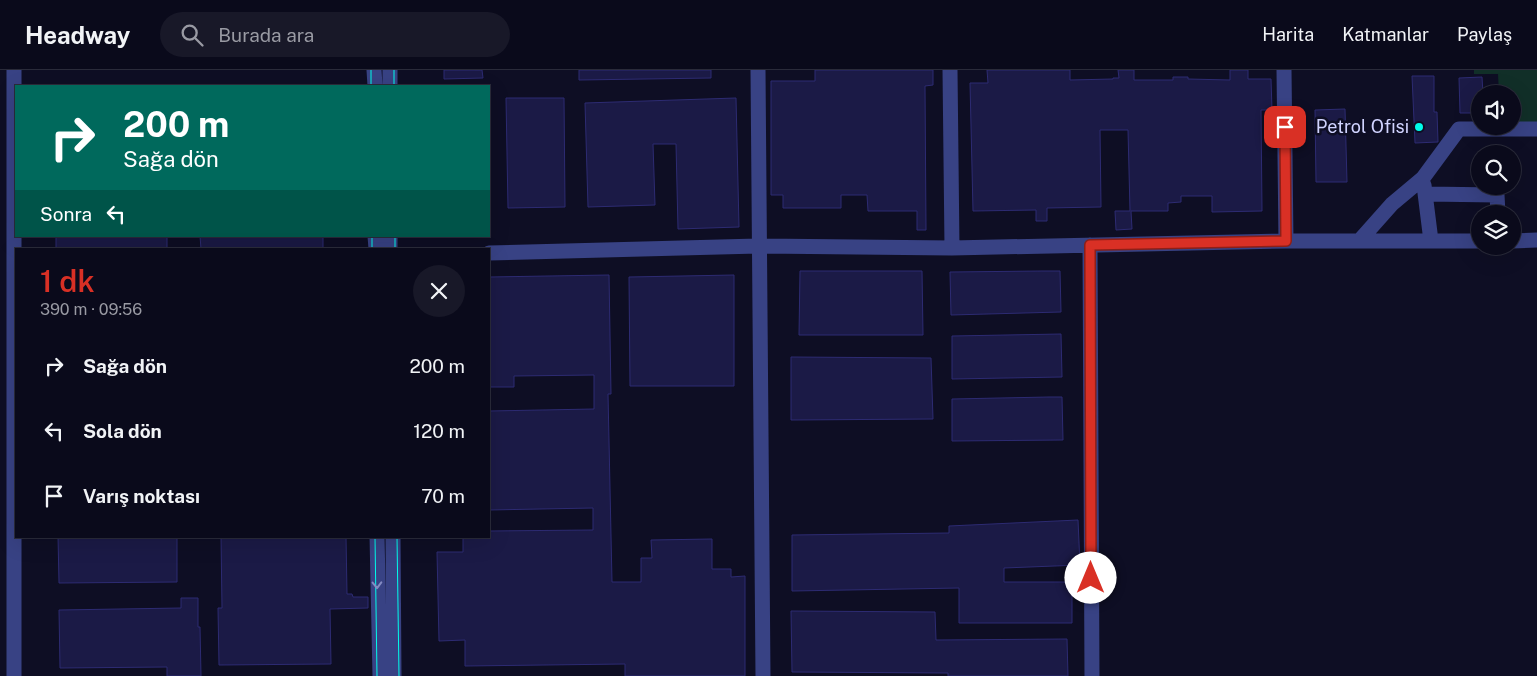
<!DOCTYPE html>
<html lang="tr">
<meta charset="utf-8">
<style>
:root{--surface:#0a0a1b;--page:#181828;--text:#f1f3f6;--muted:#999aa3;--line:#2a2b3a;--accent:#d93025}
body{margin:0;font-family:"Public Sans",sans-serif;background:var(--page);color:var(--text);height:100vh;display:flex;flex-direction:column;font-size:19px;white-space:nowrap}
*{box-sizing:border-box;margin:0}
p{font-size:16px;color:var(--muted)}
.icon{flex:none;width:28px;height:28px;fill:none;stroke:currentColor;stroke-width:2;stroke-linecap:round;stroke-linejoin:round}
.map{position:relative;flex:1;overflow:hidden}
.side{position:absolute;left:15px;top:178px;width:475px;height:290px;display:flex;flex-direction:column;background:var(--surface);border-radius:0px;box-shadow:0 5px 20px #0002,0 0 0 1px var(--line)}
.side>*{flex:none}
.top-card{position:absolute;left:15px;top:15px;width:475px;height:152px;border-radius:0px;box-shadow:0 5px 20px #0002,0 0 0 1px var(--line);background:#00695c;color:#fff;overflow:hidden}
.buttons{position:absolute;left:1471px;top:15px;display:grid;gap:10px}
.buttons a{display:grid;place-items:center;width:50px;height:50px;border-radius:50%;background:var(--surface);box-shadow:0 5px 20px #0002,0 0 0 1px var(--line);font-size:25px}
.pin{position:absolute;display:grid;place-items:center;width:42px;height:42px;color:#fff;margin:-21px;border-radius:10px;box-shadow:0 2px 8px #0006}
.me{position:absolute;width:55px;margin:-28px;rotate:0deg;stroke-linejoin:round;filter:drop-shadow(0 0 4px #0008)}
.turn{display:flex;align-items:center;gap:18px;height:105px;padding:0 25px;font-size:22px}
.turn .icon{width:65px;height:65px;stroke-width:2.5}
.turn b{display:block;font-size:35px;line-height:42px}
.then{display:flex;align-items:center;height:48px;padding:0 25px;background:#0003;gap:10px;font-size:19px}
.round{display:grid;place-items:center;flex:none;width:52px;height:52px;border-radius:26px;background:var(--page)}
.head{display:flex;align-items:center;justify-content:space-between;height:85px;padding:0 25px}
h1{font-size:30px;font-weight:600;line-height:38px;color:var(--accent)}
ul{padding:0;list-style:none}
li{display:flex;align-items:center;gap:15px;height:65px;padding:0 25px}
li div{flex:1}
li b{display:block;font-size:19px}
li em{font-style:normal}
header{display:flex;align-items:center;gap:30px;box-sizing:border-box;height:70px;padding:0 25px;background:var(--surface);border-bottom:1px solid var(--line)}
header strong{font-size:24px}
nav{display:flex;gap:28px;margin-inline-start:auto;font-size:18px}
.search{width:350px;height:45px;background:var(--page);display:flex;align-items:center;gap:12px;box-sizing:border-box;padding:0 18px;border-radius:28px;color:var(--muted);font-size:19px}
.map>svg:first-child{display:block}
.green{fill:#112f28}
.building{fill:#1b1a46;stroke:#2d2b72}
.lines{fill:none;stroke-linecap:round;stroke-linejoin:round}
.minor{stroke:#384284;stroke-width:15}
.tram{stroke:#00fceb;stroke-width:1}
.oneway{stroke:#848bc2}
.route-casing{stroke:#8d1f18;stroke-width:12}
.route{stroke:#d93025;stroke-width:9}
.poi-dot{fill:#00fceb;stroke:#0e0e24;stroke-width:2}
.labels{text-anchor:middle;stroke-width:5;stroke-linejoin:round;paint-order:stroke}
.poi-label{font-size:18px;fill:#d1d4ff;stroke:#0e0e24;text-anchor:end}
</style>
<header>
<strong>Headway</strong>
<div class="search"><svg class="icon" aria-label="search" viewBox="0 0 24 24"><circle cx="10" cy="10" r="6"/><path d="M15 15l6 6"/></svg>Burada ara</div>
<nav><a>Harita</a><a>Katmanlar</a><a>Paylaş</a></nav>
</header>
<div class="map">
<svg width="1537" height="606" viewBox="0 0 1537 606">
<rect width="100%" height="100%" fill="#0e0e24"/>
<path class="green" d="M1474,0H1537V53H1513L1512,24H1499L1498,4H1474Z"/>
<path class="building" d="M444,0H482L483,8L444,9Z
M579,0H711V8L579,10Z
M815,0H933V15L925,16L926,160H917V141H868L867,125H841V138H783V125H771V11H815Z
M987,0H1070V10L1113,9V8H1119L1118,0H1134V10H1173V7H1188V9L1230,10V0H1248V9H1271L1272,40H1261L1262,141L1212,142V126H1181V132L1168,133V141H1131L1132,159L1116,160L1115,141H1130L1128,60H1100L1101,137L1047,138V151H1036V140L973,141L970,13H988Z
M1412,6H1434V42H1437L1438,72L1415,73Z
M1482,7L1483,24H1480V43H1460L1459,8Z
M506,28H564L565,137L508,138Z
M736,28L739,157L678,159L676,74H653L655,135L588,137L585,33Z
M1345,39L1347,112H1316L1315,40Z
M56,166H167V179H56Z
M200,166H323V179H201Z
M800,201H922L923,265H799Z
M1042,201H1060L1061,242L951,245L950,202Z
M609,205L611,324H608L612,512H641V488H652L651,470L712,469V499H731V507L745,506V606H625V594L465,596V570L439,571L437,482H463V466H489V461L593,460V438L489,440V341L594,339V305L514,306V317H489V207Z
M734,205V316H630L629,207Z
M1061,264L1062,307L952,309V266Z
M791,287L931,288L933,349L791,350Z
M1049,327H1062L1063,370L952,371V329Z
M1078,450L1080,495L1004,498V512H1072V553H959V518L792,521V465L949,463V456Z
M58,466H177V512L59,513Z
M221,466H346L347,524H352L353,527H368V538L330,539L331,594L219,595L218,538H222Z
M181,528H198V557H200L201,606H167V597L60,598L59,540L181,538Z
M791,541L935,542L936,570L1067,569L1068,606H948V603L792,602Z"/>
<g class="lines">
<path class="minor" d="M14,0V606
M374,0L375,16
M758,0L763,606
M950,0L952,178
M1284,0L1286,171
M390,16V0
M1424,115L1431,171
M1427,124L1497,125L1498,144
M375,166L376,179
M1360,170L1392,134L1423,108L1459,59H1537
M1512,171L1537,170
M1090,175L1092,606
M390,179V166
M489,183L758,176L952,178L1286,171H1480
M377,466L380,606
M393,466L394,606"/>
<path class="tram" d="M371,0V16
M394,0V16
M372,166V179
M395,166V179
M375,466L377,606
M397,466L399,606"/>
</g>
<defs><path id="oneway-chevron" d="M-2-3.5L2.5 0L-2 3.5" fill="none" stroke-width="1.6" stroke-linecap="round" stroke-linejoin="round" transform="scale(1.25)"/></defs>
<use class="oneway" href="#oneway-chevron" transform="translate(377 515) rotate(89)"/>
<g class="lines">
<defs>
<path id="route" d="M1091,508L1090,175L1286,171L1285,57"/>
</defs>
<use href="#route" class="route-casing"/>
<use href="#route" class="route"/>
</g>
<circle class="poi-dot" cx="1419" cy="57" r="5"/>
<g class="labels">
<g class="poi-label">
<text x="1409" y="63">Petrol Ofisi</text>
</g>
</g>
</svg>
<div class="buttons">
<a><svg class="icon" aria-label="sound" viewBox="0 0 24 24"><path d="M4 9h4l5-4v14l-5-4H4zM17 9q2 3 0 6"/></svg></a>
<a><svg class="icon" aria-label="search" viewBox="0 0 24 24"><circle cx="10" cy="10" r="6"/><path d="M15 15l6 6"/></svg></a>
<a><svg class="icon" aria-label="layers" viewBox="0 0 24 24"><path d="M12 4l9 5-9 5-9-5zM3 14l9 5 9-5"/></svg></a>
</div>
<div class="pin" style="left:1285px;top:57px;background:#d93025"><svg class="icon" aria-label="arrive" viewBox="0 0 24 24"><path d="M6 21V4h12l-3 4 3 4H6"/></svg></div>
<svg class="me" style="left:1091px;top:508px" viewBox="-20 -20 40 40"><circle r="19" fill="#fff"/><path d="M0-13L10 11 0 6-10 11z" fill="#d93025"/></svg>
<div class="top-card">
<div class="turn"><svg class="icon" aria-label="right" viewBox="0 0 24 24"><path d="M7 20v-9h11M14 6l5 5-5 5"/></svg><div><b>200 m</b>Sağa dön</div></div>
<div class="then">Sonra<svg class="icon" aria-label="left" viewBox="0 0 24 24"><path d="M17 20v-9H6M10 6l-5 5 5 5"/></svg></div>
</div>
<section class="side">
<div class="head"><div><h1>1 dk</h1><p>390 m · 09:56</p></div><a class="round"><svg class="icon" aria-label="close" viewBox="0 0 24 24"><path d="M6 6l12 12M18 6L6 18"/></svg></a></div>
<ul>
<li><svg class="icon" aria-label="right" viewBox="0 0 24 24"><path d="M7 20v-9h11M14 6l5 5-5 5"/></svg><div><b>Sağa dön</b></div><em>200 m</em></li>
<li><svg class="icon" aria-label="left" viewBox="0 0 24 24"><path d="M17 20v-9H6M10 6l-5 5 5 5"/></svg><div><b>Sola dön</b></div><em>120 m</em></li>
<li><svg class="icon" aria-label="arrive" viewBox="0 0 24 24"><path d="M6 21V4h12l-3 4 3 4H6"/></svg><div><b>Varış noktası</b></div><em>70 m</em></li>
</ul>
</section>
</div>
